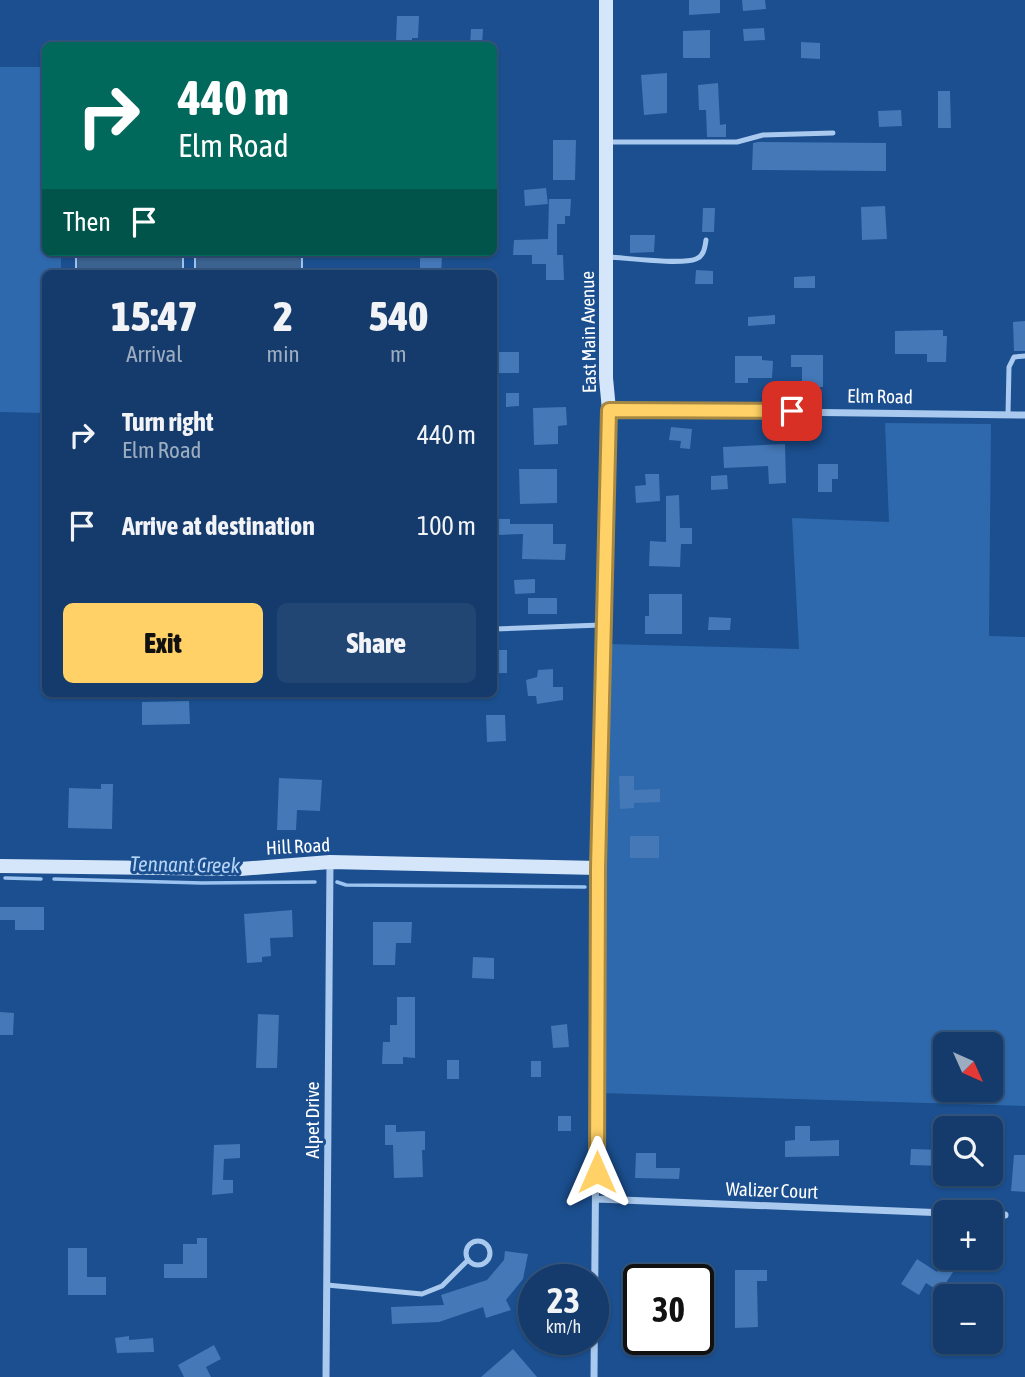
<!DOCTYPE html>
<meta charset="utf-8">
<style>
:root{--surface:#143b6b;--page:#214673;--text:#f1f3f6;--muted:#9dadc1;--line:#33557e;--accent:#ffd166}
body{margin:0;font-family:"Asap Condensed",sans-serif;background:var(--page);color:var(--text);height:100vh;display:flex;flex-direction:column;font-size:26px;white-space:nowrap}
*{box-sizing:border-box;margin:0}
p{font-size:23px;color:var(--muted)}
.icon{flex:none;width:38px;height:38px;fill:none;stroke:currentColor;stroke-width:2;stroke-linecap:round;stroke-linejoin:round}
.map{position:relative;flex:1;overflow:hidden}
.details{position:absolute;left:42px;top:270px;width:455px;height:427px;display:flex;flex-direction:column;background:var(--surface);border-radius:10px;box-shadow:0 2px 5px #0004,0 0 0 2px var(--line)}
.details>*{flex:none}
.banner{position:absolute;left:42px;top:42px;width:455px;height:214px;border-radius:10px;box-shadow:0 2px 5px #0004,0 0 0 2px var(--line);background:#00695c;color:#fff;overflow:hidden}
.needle{width:46px;rotate:135deg}
.tools{position:absolute;left:933px;top:1032px;display:grid;gap:14px}
.tools a{display:grid;place-items:center;width:70px;height:70px;border-radius:10px;background:var(--surface);box-shadow:0 2px 5px #0004,0 0 0 2px var(--line);font-size:35px}
.speed{position:absolute;left:518px;top:1264px;display:flex;gap:14px;font-size:35px;font-weight:700;text-align:center}
.speed>*{display:grid;place-content:center;width:91px;height:91px;border-radius:50%;background:var(--surface);box-shadow:0 2px 5px #0004,0 0 0 2px var(--line);line-height:1}
.speed small{font-size:18px;font-weight:400}
.speed .limit{border:4px solid #111;border-radius:10px;background:#fff;color:#111}
.pin{position:absolute;display:grid;place-items:center;width:60px;height:60px;color:#fff;margin:-30px;border-radius:14px;box-shadow:0 4px 10px #0006}
.me{position:absolute;width:77px;margin:-38px;rotate:0deg;stroke-linejoin:round;filter:drop-shadow(0 0 5px #0008)}
.turn{display:flex;align-items:center;gap:24px;height:147px;padding:0 21px;font-size:32px}
.turn .icon{width:91px;height:91px;stroke-width:2.5}
.turn b{display:block;font-size:49px;line-height:60px}
.then{display:flex;align-items:center;height:66px;padding:0 21px;background:#0003;gap:14px;font-size:26px}
.eta{display:flex;justify-content:space-evenly;align-items:center;height:119px;text-align:center}
.eta b{font-size:42px;font-weight:800;line-height:49px}
.action{display:flex;gap:14px;margin-top:auto;padding:14px 21px}
.action a{flex:1;height:80px;border-radius:10px;background:var(--accent);color:#111;font-size:28px;font-weight:800;line-height:80px;text-align:center}
.action a+a{background:var(--page);color:var(--text)}
ul{padding:0;list-style:none}
li{display:flex;align-items:center;gap:21px;height:91px;padding:0 21px}
li div{flex:1}
li b{display:block;font-size:26px}
li em{font-style:normal}
.map>svg:first-child{display:block}
.green{fill:#2e69ad;fill-rule:evenodd}
.water{fill:#3c6290;stroke:#9cc4f0;stroke-width:2}
.lines{fill:none;stroke-linecap:round;stroke-linejoin:round}
.stream{stroke:#9cc4f0;stroke-width:3.5}
.building{fill:#4478b7}
.lane{stroke:#a9c9ee;stroke-width:5}
.street{stroke:#a9c9ee;stroke-width:7}
.secondary{stroke:#d6e6fa;stroke-width:14}
.route-casing{stroke:#a68842;stroke-width:18}
.route{stroke:#ffd166;stroke-width:12}
.labels{text-anchor:middle;stroke-width:6;stroke-linejoin:round;paint-order:stroke}
.street-label{font-size:19px;fill:#fff;stroke:#1b4f8f}
.water-label{font-size:21px;font-style:italic;fill:#b5d3f5;stroke:#1b4f8f}
</style>
<div class="map">
<svg width="1025" height="1377" viewBox="0 0 1025 1377">
<rect width="100%" height="100%" fill="#1b4f8f"/>
<path class="green" d="M0,67H45L46,252H61V273H46L45,413L0,412Z
M885,423L991,424L989,636L1025,637V1106L601,1093L608,644L799,649L792,518L889,522ZM945,1045H990V1090H945Z"/>
<path class="water" d="M76,252H183V273H76Z
M195,252H302V273H195Z"/>
<g class="lines">
<path class="stream" d="M5,878L41,879
M54,879L202,883L315,882
M337,882L346,885L585,887"/>
</g>
<path class="building" d="M689,0H720V13L689,15Z
M742,0H765L766,9L743,11Z
M397,16H419L418,38H412V43H396Z
M764,28L765,40L744,41L743,29Z
M471,29H483L482,46H470Z
M710,30V58H683V31Z
M801,42L820,43V59L801,58Z
M667,73V113L644,115L641,75Z
M718,83L720,125L726,124V137H707L706,110H699L698,85Z
M938,91H950L951,128H938Z
M901,110L902,126L879,127L878,111Z
M553,140H576L575,180H553Z
M758,142L886,143V171L752,170L753,143Z
M546,188L548,204L525,206L524,190Z
M549,199H571L570,216H565V224H557V255H563L564,280H546V264H532V255H513L514,240L548,239Z
M885,206L887,239L862,240L861,207Z
M703,208H715L714,232H702Z
M630,235H655L654,252L630,253Z
M420,256L442,257L441,273H420Z
M696,270L713,271V284H695Z
M815,276V288H794V277Z
M775,315V324L748,326V317Z
M1025,321V351H1014L1013,322Z
M943,330V336H947L946,362H927V354H895V331Z
M494,352H519V373H494Z
M791,355H823V387H802V367H791Z
M735,356H762V360L773,361L772,378H748V383H735Z
M506,393H519V406L506,407Z
M566,407L567,425L558,426V444L534,445L533,408Z
M671,427L692,429L690,449L680,448L681,441L669,440Z
M785,444L786,483L769,484L768,466L724,468L723,447Z
M818,464H838V479H832V492H818Z
M519,469H557V503L520,504Z
M645,474H659L660,501L636,503L635,486L646,485Z
M727,475L728,489L711,490V476Z
M679,495L680,528H692V544H681L680,567L649,566L650,541L666,542V496Z
M498,519H510V524H553V544H566L565,560L522,559L523,534L498,535Z
M535,579V593L515,594L514,580Z
M649,594H682V634H645V616H649Z
M528,598H557V614H528Z
M709,617L731,618L730,630H708Z
M494,650H507V673H494Z
M553,669V687H563V700L537,704L536,696H528L526,680L537,677L538,670Z
M189,701L190,724L142,725V702Z
M486,715H505L506,741L487,742Z
M619,776H634V790L660,789V802L634,803V808L620,809Z
M279,778L322,780L320,811L297,810L296,830H277Z
M101,784H113L112,829L68,828L69,788L101,789Z
M630,836H659V858H630Z
M0,907H44V930H15V920H0Z
M292,910L293,937L270,938L271,956L262,957V962L247,963L244,914Z
M373,922H412L411,943H396L395,965H373Z
M473,957L494,958V979L472,978Z
M397,997H415V1058L403,1057V1064H382L383,1042H390V1025H397Z
M0,1012L14,1013L13,1035H0Z
M258,1014L279,1015L277,1068H256Z
M567,1024L569,1047L553,1048L551,1026Z
M447,1060H459V1079H447Z
M531,1061H541V1077H531Z
M558,1116H571V1131H558Z
M385,1125H396V1132L425,1131V1150H422L423,1177L394,1178L393,1145H385Z
M795,1126H810V1141L839,1140V1156L785,1157V1141L795,1140Z
M240,1144V1158L224,1159L223,1180H233V1193L212,1195L214,1145Z
M911,1149L945,1150V1166L910,1165Z
M636,1153H656V1168H680L679,1179L635,1178Z
M1014,1155H1025V1192L1011,1191Z
M197,1238H207V1278H164V1264H183V1244H197Z
M68,1248H87V1277H106V1295H68Z
M505,1251L528,1254L523,1279L506,1300L511,1310L486,1318L483,1307L439,1322L392,1324L391,1307L444,1305L441,1295L487,1280L504,1260Z
M917,1259L937,1272L943,1262L955,1269L940,1292L926,1283L919,1295L901,1284Z
M735,1270H767V1281H757L758,1327L735,1328Z
M129,1336V1340L153,1338L154,1352L117,1353L115,1338Z
M214,1345L221,1359L206,1367L211,1377H184L178,1365Z
M513,1349L537,1377H481Z"/>
<g class="lines">
<path class="lane" d="M609,142H737L763,135L833,133
M609,257C627,258 681,265 696,259C704,256 705,247 706,240
M1008,414L1009,367L1014,357L1025,356
M494,629L601,625
M466 1253a12 12 0 1 1 24 0a12 12 0 1 1-24 0Z
M327,1285L422,1294L442,1286L468,1260"/>
<path class="street" d="M609,410L1025,415
M597,1199L946,1213
M990,1214L1005,1215
M326,1377L330,862
M594,1377L598,868"/>
<path class="secondary" d="M0,866L240,869L330,862L598,868L609,410L606,378V0"/>
</g>
<g class="lines">
<defs>
<path id="route" d="M597,1172L598,868L609,410L792,411"/>
</defs>
<use href="#route" class="route-casing"/>
<use href="#route" class="route"/>
</g>
<g class="labels">
<g class="street-label">
<text transform="translate(588 332) rotate(-91)" y="7">East Main Avenue</text>
<text transform="translate(880 396) rotate(1)" y="7">Elm Road</text>
<text transform="translate(298 846) rotate(-3)" y="7">Hill Road</text>
<text transform="translate(312 1120) rotate(-90)" y="7">Alpet Drive</text>
<text transform="translate(772 1190) rotate(2)" y="7">Walizer Court</text>
</g>
<g class="water-label">
<text transform="translate(185 865) rotate(1)" y="7">Tennant Creek</text>
</g>
</g>
</svg>
<div class="tools">
<a><svg class="needle" viewBox="-14 -14 28 28"><path d="M0-13l5 13h-10z" fill="#e53935"/><path d="M0 13l5-13h-10z" fill="#9dadc1"/></svg></a>
<a><svg class="icon" aria-label="search" viewBox="0 0 24 24"><circle cx="10" cy="10" r="6"/><path d="M15 15l6 6"/></svg></a>
<a>+</a>
<a>−</a>
</div>
<div class="speed"><div>23<small>km/h</small></div><div class="limit">30</div></div>
<div class="pin" style="left:792px;top:411px;background:#d93025"><svg class="icon" aria-label="arrive" viewBox="0 0 24 24"><path d="M6 21V4h12l-3 4 3 4H6"/></svg></div>
<svg class="me" style="left:597px;top:1172px" viewBox="-20 -20 40 40"><path d="M0-17L14 15 0 8-14 15z" fill="#ffd166" stroke="#fff" stroke-width="4"/></svg>
<div class="banner">
<div class="turn"><svg class="icon" aria-label="right" viewBox="0 0 24 24"><path d="M7 20v-9h11M14 6l5 5-5 5"/></svg><div><b>440 m</b>Elm Road</div></div>
<div class="then">Then<svg class="icon" aria-label="arrive" viewBox="0 0 24 24"><path d="M6 21V4h12l-3 4 3 4H6"/></svg></div>
</div>
<section class="details">
<div class="eta">
<div><b>15:47</b><p>Arrival</p></div>
<div><b>2</b><p>min</p></div>
<div><b>540</b><p>m</p></div>
</div>
<ul>
<li><svg class="icon" aria-label="right" viewBox="0 0 24 24"><path d="M7 20v-9h11M14 6l5 5-5 5"/></svg><div><b>Turn right</b><p>Elm Road</p></div><em>440 m</em></li>
<li><svg class="icon" aria-label="arrive" viewBox="0 0 24 24"><path d="M6 21V4h12l-3 4 3 4H6"/></svg><div><b>Arrive at destination</b></div><em>100 m</em></li>
</ul>
<div class="action"><a>Exit</a><a>Share</a></div>
</section>
</div>
